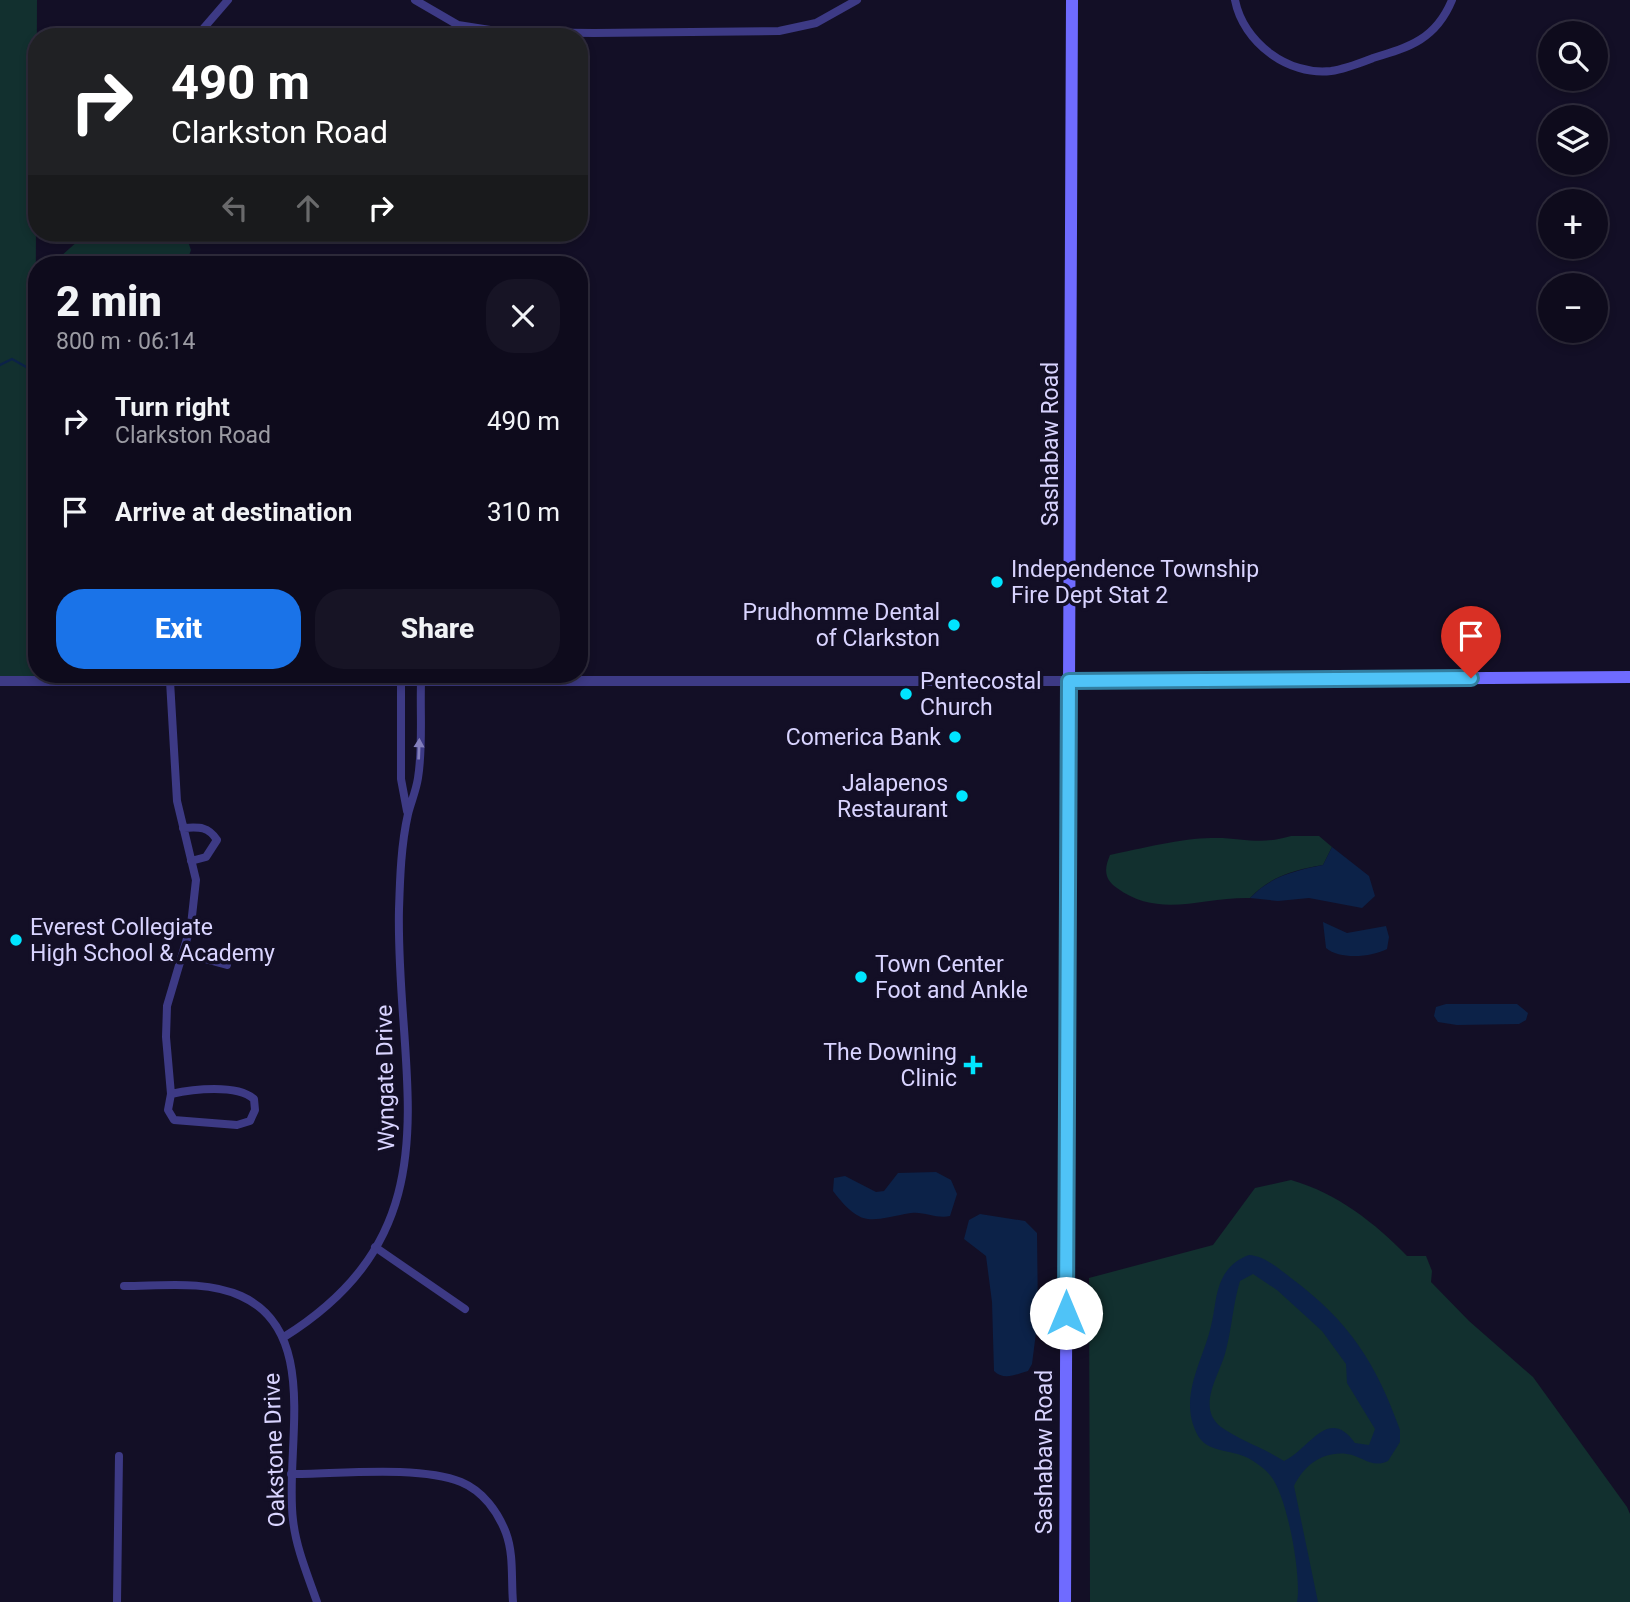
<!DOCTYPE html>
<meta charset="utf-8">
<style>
:root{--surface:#0e0b1c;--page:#171425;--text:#f1f3f6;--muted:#9b9ba3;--line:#2e2b3b;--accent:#1a73e8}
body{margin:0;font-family:Roboto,sans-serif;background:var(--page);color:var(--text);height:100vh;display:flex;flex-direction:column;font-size:26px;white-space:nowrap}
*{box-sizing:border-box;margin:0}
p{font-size:23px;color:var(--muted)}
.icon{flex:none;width:38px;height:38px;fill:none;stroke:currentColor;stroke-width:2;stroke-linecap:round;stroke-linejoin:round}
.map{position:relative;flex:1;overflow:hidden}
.sheet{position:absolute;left:28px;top:256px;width:560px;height:427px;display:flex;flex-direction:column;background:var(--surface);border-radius:28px;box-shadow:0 4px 10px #0003,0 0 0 2px var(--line)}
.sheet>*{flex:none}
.top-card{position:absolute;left:28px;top:28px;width:560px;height:214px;border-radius:28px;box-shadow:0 4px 10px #0003,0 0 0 2px var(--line);background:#202124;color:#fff;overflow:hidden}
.controls{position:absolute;left:1538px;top:21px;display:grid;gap:14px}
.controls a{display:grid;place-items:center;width:70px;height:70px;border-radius:50%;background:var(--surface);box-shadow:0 4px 10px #0003,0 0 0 2px var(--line);font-size:35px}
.pin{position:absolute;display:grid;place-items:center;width:60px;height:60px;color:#fff;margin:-72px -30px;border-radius:50% 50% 50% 0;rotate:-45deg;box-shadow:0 0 7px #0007}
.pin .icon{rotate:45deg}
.me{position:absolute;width:77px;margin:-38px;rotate:0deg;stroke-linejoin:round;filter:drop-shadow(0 0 5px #0008)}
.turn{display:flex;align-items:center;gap:24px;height:147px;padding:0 28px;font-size:32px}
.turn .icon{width:91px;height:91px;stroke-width:2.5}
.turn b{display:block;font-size:49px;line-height:60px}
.lanes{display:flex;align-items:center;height:66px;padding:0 28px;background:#0003;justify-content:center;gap:35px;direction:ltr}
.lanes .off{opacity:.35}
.round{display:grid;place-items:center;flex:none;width:74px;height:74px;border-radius:28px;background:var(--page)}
.head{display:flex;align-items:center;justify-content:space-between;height:119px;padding:0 28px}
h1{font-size:42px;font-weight:800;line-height:52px}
.action{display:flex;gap:14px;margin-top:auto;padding:14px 28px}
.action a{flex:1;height:80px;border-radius:28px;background:var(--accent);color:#fff;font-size:28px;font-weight:800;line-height:80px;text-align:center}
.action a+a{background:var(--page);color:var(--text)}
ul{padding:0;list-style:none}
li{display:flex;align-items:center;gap:21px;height:91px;padding:0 28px}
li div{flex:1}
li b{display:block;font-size:26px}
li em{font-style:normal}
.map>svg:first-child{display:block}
.green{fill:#12302f}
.water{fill:#0c2248;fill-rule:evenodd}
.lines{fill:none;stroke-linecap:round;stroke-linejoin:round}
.stream{stroke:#0c2248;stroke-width:2.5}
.minor{stroke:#3d3a85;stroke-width:8}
.tertiary{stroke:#3d3a85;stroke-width:10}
.secondary{stroke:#6f6bff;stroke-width:12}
.oneway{fill:#837fbc}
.route-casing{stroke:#337fa1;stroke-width:18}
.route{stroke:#4fc3f7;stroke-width:12}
.poi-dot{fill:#00e5ff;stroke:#130f26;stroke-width:2.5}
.labels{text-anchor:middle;stroke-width:7;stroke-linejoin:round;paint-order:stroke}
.street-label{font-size:23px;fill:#d9d4ff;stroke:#130f26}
.poi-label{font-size:23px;fill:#d9d4ff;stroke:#130f26;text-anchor:start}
</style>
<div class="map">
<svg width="1630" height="1602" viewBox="0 0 1630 1602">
<rect width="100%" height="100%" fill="#130f26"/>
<path class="green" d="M0,0H37L34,682H0Z
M87,233H185L191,250L186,264H52Z
M1291,836H1319L1332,847L1323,865C1294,870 1271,876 1250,898C1202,897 1159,919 1117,888C1104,879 1104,869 1110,855C1138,849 1184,838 1211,838C1243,837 1258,846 1291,836Z
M1291,1180C1337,1193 1375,1223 1407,1256H1426L1432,1271L1431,1282L1469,1321L1533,1377L1627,1507L1630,1514V1602H1090L1089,1278L1213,1245L1255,1188Z"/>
<path class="water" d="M1332,847L1369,876L1375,896L1362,908L1309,898L1278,901L1250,898C1271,876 1294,871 1323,865Z
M1323,922L1347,933L1386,926L1389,937L1387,949C1372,957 1340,960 1326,948Z
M1446,1004H1517L1528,1013L1526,1020L1519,1024L1457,1025L1438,1022L1434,1016L1436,1007Z
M936,1172L951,1180L957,1194L950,1216C936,1219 924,1211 911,1213C870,1220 862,1229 833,1191L834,1178L845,1176L876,1192L884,1191L898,1173Z
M980,1214L1025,1221L1037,1233L1038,1317L1032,1364L1028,1371C1017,1374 1004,1381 994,1371L992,1302L986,1256L964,1239L969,1220Z
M1249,1255C1265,1256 1279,1269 1291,1278C1349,1321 1376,1363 1400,1430V1442L1388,1461C1371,1469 1363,1456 1347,1454C1322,1451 1304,1466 1294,1486L1318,1602H1297C1302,1578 1287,1492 1269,1474C1264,1468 1255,1462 1248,1458C1231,1449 1206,1453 1197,1434C1178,1397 1203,1361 1211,1326C1215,1311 1215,1293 1222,1279C1227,1268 1237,1259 1249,1255ZM1253,1274L1277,1290L1322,1331L1346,1364L1347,1383L1375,1429L1369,1445L1355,1443C1328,1405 1309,1450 1284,1461C1264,1448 1239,1440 1221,1427C1195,1407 1221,1373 1226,1350C1232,1327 1233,1304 1240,1281Z"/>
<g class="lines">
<path class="stream" d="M0,365L12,359L37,373"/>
<path class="minor" d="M415,0L458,25L503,32L594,33L779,31L816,23L857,0
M1235,0C1243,42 1288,76 1331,71C1345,69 1360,63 1373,58C1410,47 1436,39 1452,0
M196,37L228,0
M170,681L177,801L196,880L191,925L167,1006L166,1037L171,1094L168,1110L174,1120L237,1125L250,1121L255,1110L254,1099C237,1084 193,1089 171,1094
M401,682V779L407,811
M183,828C199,827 208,826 217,840L206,857L191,861
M183,953L227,965
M375,1247L465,1309
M124,1286C162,1286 206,1280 241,1296C322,1332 284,1451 293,1520C296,1548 308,1576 317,1602
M284,1337C461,1226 395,1079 399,909C400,878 401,845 408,814C411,802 416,791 418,778C423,747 420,714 421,683
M291,1474C338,1474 419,1465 461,1482C483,1491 498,1512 506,1533C514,1555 511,1579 513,1602
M117,1602L119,1456"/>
<path class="tertiary" d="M0,681H1069"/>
<path class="secondary" d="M1069,681L1630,677
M1065,1602L1072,0"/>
</g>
<defs><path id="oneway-solid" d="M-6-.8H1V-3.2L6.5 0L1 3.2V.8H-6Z" transform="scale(1.75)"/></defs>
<use class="oneway" href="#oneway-solid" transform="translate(419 749) rotate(-88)"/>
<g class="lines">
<defs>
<path id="route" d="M1066,1313L1069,681L1471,678"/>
</defs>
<use href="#route" class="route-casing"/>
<use href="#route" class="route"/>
</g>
<g class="poi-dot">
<circle cx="997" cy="582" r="7"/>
<circle cx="954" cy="625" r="7"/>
<circle cx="906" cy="694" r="7"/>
<circle cx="955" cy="737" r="7"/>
<circle cx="962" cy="796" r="7"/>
<circle cx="16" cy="940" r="7"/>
<circle cx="861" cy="977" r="7"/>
<path d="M969.5 1054.5h7v7h7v7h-7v7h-7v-7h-7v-7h7z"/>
</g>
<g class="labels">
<g class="street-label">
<text transform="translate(1050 444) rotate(-90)" y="8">Sashabaw Road</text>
<text transform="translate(385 1078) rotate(-91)" y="8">Wyngate Drive</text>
<text transform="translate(274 1450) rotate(-92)" y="8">Oakstone Drive</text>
<text transform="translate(1044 1452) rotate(-90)" y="8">Sashabaw Road</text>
</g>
<g class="poi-label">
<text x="1011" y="577">Independence Township<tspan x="1011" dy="26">Fire Dept Stat 2</tspan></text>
<text x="940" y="620" text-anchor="end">Prudhomme Dental<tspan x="940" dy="26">of Clarkston</tspan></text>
<text x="920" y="689">Pentecostal<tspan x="920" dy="26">Church</tspan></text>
<text x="941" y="745" text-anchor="end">Comerica Bank</text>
<text x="948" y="791" text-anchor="end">Jalapenos<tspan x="948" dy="26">Restaurant</tspan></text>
<text x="30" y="935">Everest Collegiate<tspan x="30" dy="26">High School &amp; Academy</tspan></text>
<text x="875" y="972">Town Center<tspan x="875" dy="26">Foot and Ankle</tspan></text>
<text x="957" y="1060" text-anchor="end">The Downing<tspan x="957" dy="26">Clinic</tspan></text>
</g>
</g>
</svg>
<div class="controls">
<a><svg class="icon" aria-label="search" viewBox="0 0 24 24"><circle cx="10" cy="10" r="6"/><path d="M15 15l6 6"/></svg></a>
<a><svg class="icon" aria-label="layers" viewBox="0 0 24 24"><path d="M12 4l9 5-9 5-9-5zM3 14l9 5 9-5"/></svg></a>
<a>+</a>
<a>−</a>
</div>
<div class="pin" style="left:1471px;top:678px;background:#d93025"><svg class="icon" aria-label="arrive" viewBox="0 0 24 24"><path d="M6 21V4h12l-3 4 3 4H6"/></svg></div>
<svg class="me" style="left:1066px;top:1313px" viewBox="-20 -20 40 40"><circle r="19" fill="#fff"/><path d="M0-13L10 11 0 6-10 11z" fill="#4fc3f7"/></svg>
<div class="top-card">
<div class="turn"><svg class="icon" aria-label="right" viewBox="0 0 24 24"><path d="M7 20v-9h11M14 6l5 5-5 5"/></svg><div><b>490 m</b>Clarkston Road</div></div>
<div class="lanes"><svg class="icon off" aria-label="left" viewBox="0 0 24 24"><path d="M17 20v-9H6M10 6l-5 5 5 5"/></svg><svg class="icon off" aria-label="ahead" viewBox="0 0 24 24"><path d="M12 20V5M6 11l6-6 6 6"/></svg><svg class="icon" aria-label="right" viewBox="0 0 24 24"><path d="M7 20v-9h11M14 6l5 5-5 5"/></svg></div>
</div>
<section class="sheet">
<div class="head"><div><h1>2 min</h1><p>800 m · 06:14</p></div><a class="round"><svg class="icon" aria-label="close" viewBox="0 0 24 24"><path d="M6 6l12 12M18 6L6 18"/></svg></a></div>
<ul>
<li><svg class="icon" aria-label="right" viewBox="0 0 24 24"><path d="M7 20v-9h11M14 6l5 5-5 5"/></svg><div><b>Turn right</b><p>Clarkston Road</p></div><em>490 m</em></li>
<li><svg class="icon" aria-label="arrive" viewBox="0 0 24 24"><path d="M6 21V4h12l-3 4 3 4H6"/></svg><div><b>Arrive at destination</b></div><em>310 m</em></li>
</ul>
<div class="action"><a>Exit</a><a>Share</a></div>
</section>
</div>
